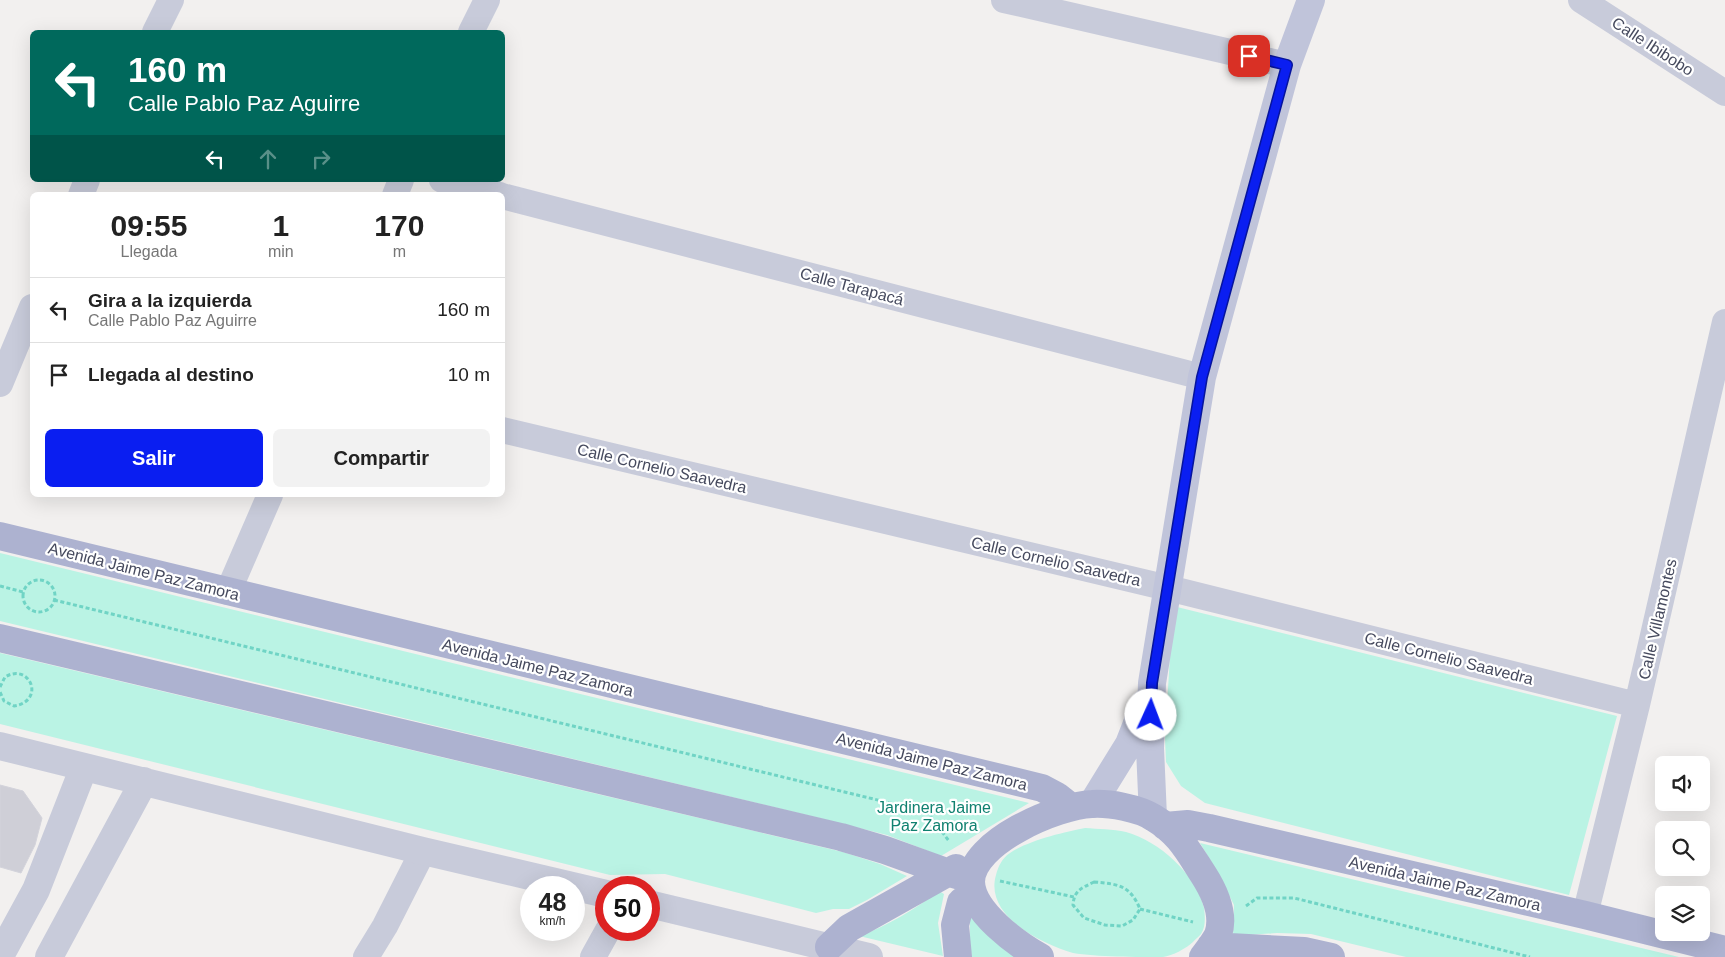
<!DOCTYPE html>
<html lang="es">
<meta charset="utf-8">
<style>
:root{--surface:#fff;--page:#f2f2f2;--text:#222;--muted:#767676;--line:#e0e0e0;--accent:#0a1ef1}
body{margin:0;font-family:Helvetica,sans-serif;background:var(--page);color:var(--text);height:100vh;display:flex;flex-direction:column;font-size:19px;white-space:nowrap}
*{box-sizing:border-box;margin:0}
p{font-size:16px;color:var(--muted)}
.icon{flex:none;width:28px;height:28px;fill:none;stroke:currentColor;stroke-width:2;stroke-linecap:round;stroke-linejoin:round}
.map{position:relative;flex:1;overflow:hidden}
.side{position:absolute;left:30px;top:192px;width:475px;height:305px;display:flex;flex-direction:column;background:var(--surface);border-radius:8px;box-shadow:0 5px 20px #0002}
.side>*{flex:none}
.top-card{position:absolute;left:30px;top:30px;width:475px;height:152px;border-radius:8px;box-shadow:0 5px 20px #0002;background:#00695c;color:#fff;overflow:hidden}
.buttons{position:absolute;left:1655px;top:756px;display:grid;gap:10px}
.buttons a{display:grid;place-items:center;width:55px;height:55px;border-radius:8px;background:var(--surface);box-shadow:0 5px 20px #0002;font-size:25px}
.speed{position:absolute;left:520px;top:876px;display:flex;gap:10px;font-size:25px;font-weight:700;text-align:center}
.speed>*{display:grid;place-content:center;width:65px;height:65px;border-radius:50%;background:var(--surface);box-shadow:0 5px 20px #0002;line-height:1}
.speed small{font-size:12px;font-weight:400}
.speed .limit{border:8px solid #d22;background:#fff;color:#111}
.pin{position:absolute;display:grid;place-items:center;width:42px;height:42px;color:#fff;margin:-21px;border-radius:10px;box-shadow:0 2px 8px #0006}
.me{position:absolute;width:55px;margin:-28px;rotate:2deg;stroke-linejoin:round;filter:drop-shadow(0 0 4px #0008)}
.turn{display:flex;align-items:center;gap:18px;height:105px;padding:0 15px;font-size:22px}
.turn .icon{width:65px;height:65px;stroke-width:2.5}
.turn b{display:block;font-size:35px;line-height:42px}
.lanes{display:flex;align-items:center;height:48px;padding:0 15px;background:#0003;justify-content:center;gap:25px;direction:ltr}
.lanes .off{opacity:.35}
.eta{display:flex;justify-content:space-evenly;align-items:center;height:85px;text-align:center}
.eta b{font-size:30px;font-weight:700;line-height:35px}
.action{display:flex;gap:10px;margin-top:auto;padding:10px 15px}
.action a{flex:1;height:58px;border-radius:8px;background:var(--accent);color:#fff;font-size:20px;font-weight:700;line-height:58px;text-align:center}
.action a+a{background:var(--page);color:var(--text)}
ul{padding:0;list-style:none}
li{display:flex;align-items:center;gap:15px;height:65px;padding:0 15px;border-top:1px solid var(--line)}
li div{flex:1}
li b{display:block;font-size:19px}
li em{font-style:normal}
.map>svg:first-child{display:block}
.green{fill:#baf3e4}
.building{fill:#cfcfd7;stroke:#d3d3db}
.lines{fill:none;stroke-linecap:round;stroke-linejoin:round}
.path{stroke:#70d4c5;stroke-width:3;stroke-dasharray:4 2.5;stroke-linecap:butt}
.minor{stroke:#c8cbda;stroke-width:26}
.tertiary{stroke:#c8cbda;stroke-width:28}
.secondary{stroke:#c0c4da;stroke-width:28}
.primary{stroke:#adb2d0;stroke-width:28}
.route-casing{stroke:#06149d;stroke-width:12}
.route{stroke:#0a1ef1;stroke-width:9}
.labels{text-anchor:middle;stroke-width:4.5;stroke-linejoin:round;paint-order:stroke}
.street-label{font-size:16px;fill:#464a5e;stroke:#fff}
.park-label{font-size:16px;fill:#108170;stroke:#fff}
</style>
<div class="map">
<svg width="1725" height="957" viewBox="0 0 1725 957">
<rect width="100%" height="100%" fill="#f2f0ef"/>
<path class="green" d="M0,553L1029,803L941,856L887,835L819,818L0,621Z
M1173,606L1617,716L1569,895L1205,803L1181,786L1166,762L1165,739Z
M0,653L843,852L880,864L907,876L867,900L849,909H833L816,913L665,874L610,875L0,724Z
M1085,828C1098,829 1113,829 1126,832C1159,841 1196,874 1204,908C1205,916 1206,927 1201,934C1199,937 1195,939 1193,942C1187,948 1172,956 1163,957C1138,957 1096,957 1073,953C1042,944 984,916 996,875C998,867 1002,858 1010,853C1027,841 1064,832 1085,828Z
M1200,843L1679,957H1406L1311,934L1277,933L1233,936L1234,905L1218,873Z
M939,891L944,894L938,923L943,956L859,936C888,926 915,909 939,891Z
M970,916L1021,957H972L970,947Z"/>
<path class="building" d="M0,785L23,791L42,818L35,845L21,873L0,867Z"/>
<g class="lines">
<path class="path" d="M23 596a16 16 0 1 1 32 0a16 16 0 1 1-32 0Z
M0,586L23,592
M54,600L927,812L949,841
M0,687L5,677C30,662 46,701 14,706L4,701L0,692
M1000,881L1074,897
M1094,882C1118,884 1130,885 1140,909L1133,920L1122,926L1105,925L1084,918L1073,905C1074,890 1082,888 1094,882Z
M1246,906L1257,898H1294L1530,957
M1140,909L1193,922"/>
<path class="minor" d="M1004,0L1287,65
M1581,0L1725,93
M155,32L171,0
M471,32L487,0
M442,180L500,195
M81,195L87,180
M395,195L401,180
M502,196L1202,377
M0,384L32,307
M502,430L1168,588L1637,705
M228,592L270,495
M1585,915L1637,705L1725,322
M366,957L385,926L423,851
M593,957L608,930"/>
<path class="tertiary" d="M0,746L423,851L606,894
M649,904L869,957
M0,956L36,890L84,767
M49,957L144,781"/>
<path class="secondary" d="M1092,804L1129,744L1145,703
M1153,817L1150,748L1152,683L1202,377L1287,65L1311,0"/>
<path class="primary" d="M0,536L1042,788L1057,796L1071,807
M0,638L841,837L885,850L946,872L971,879
M1165,826L1188,824L1209,828L1585,915L1725,950
M1211,946L1304,951L1331,957
M829,947L849,928L956,868
M958,957L955,925L961,902L972,893
M1040,957C1017,944 972,912 971,882C971,842 1058,805 1092,804C1109,803 1139,808 1154,818C1179,833 1188,851 1203,874C1214,891 1225,915 1218,935C1214,943 1208,950 1203,957"/>
</g>
<g class="lines">
<defs>
<path id="route" d="M1151,715L1152,683L1202,377L1287,65L1249,56"/>
</defs>
<use href="#route" class="route-casing"/>
<use href="#route" class="route"/>
</g>
<g class="labels">
<g class="street-label">
<text transform="translate(1653 46) rotate(33)" y="6">Calle Ibibobo</text>
<text transform="translate(852 286) rotate(15)" y="6">Calle Tarapacá</text>
<text transform="translate(662 468) rotate(13)" y="6">Calle Cornelio Saavedra</text>
<text transform="translate(1056 561) rotate(13)" y="6">Calle Cornelio Saavedra</text>
<text transform="translate(144 571) rotate(14)" y="6">Avenida Jaime Paz Zamora</text>
<text transform="translate(1657 619) rotate(-77)" y="6">Calle Villamontes</text>
<text transform="translate(1449 658) rotate(14)" y="6">Calle Cornelio Saavedra</text>
<text transform="translate(538 667) rotate(14)" y="6">Avenida Jaime Paz Zamora</text>
<text transform="translate(932 761) rotate(14)" y="6">Avenida Jaime Paz Zamora</text>
<text transform="translate(1445 883) rotate(13)" y="6">Avenida Jaime Paz Zamora</text>
</g>
<g class="park-label">
<text x="934" y="813">Jardinera Jaime<tspan x="934" dy="18">Paz Zamora</tspan></text>
</g>
</g>
</svg>
<div class="buttons">
<a><svg class="icon" aria-label="sound" viewBox="0 0 24 24"><path d="M4 9h4l5-4v14l-5-4H4zM17 9q2 3 0 6"/></svg></a>
<a><svg class="icon" aria-label="search" viewBox="0 0 24 24"><circle cx="10" cy="10" r="6"/><path d="M15 15l6 6"/></svg></a>
<a><svg class="icon" aria-label="layers" viewBox="0 0 24 24"><path d="M12 4l9 5-9 5-9-5zM3 14l9 5 9-5"/></svg></a>
</div>
<div class="speed"><div>48<small>km/h</small></div><div class="limit">50</div></div>
<div class="pin" style="left:1249px;top:56px;background:#d93025"><svg class="icon" aria-label="arrive" viewBox="0 0 24 24"><path d="M6 21V4h12l-3 4 3 4H6"/></svg></div>
<svg class="me" style="left:1151px;top:715px" viewBox="-20 -20 40 40"><circle r="19" fill="#fff"/><path d="M0-13L10 11 0 6-10 11z" fill="#0a1ef1"/></svg>
<div class="top-card">
<div class="turn"><svg class="icon" aria-label="left" viewBox="0 0 24 24"><path d="M17 20v-9H6M10 6l-5 5 5 5"/></svg><div><b>160 m</b>Calle Pablo Paz Aguirre</div></div>
<div class="lanes"><svg class="icon" aria-label="left" viewBox="0 0 24 24"><path d="M17 20v-9H6M10 6l-5 5 5 5"/></svg><svg class="icon off" aria-label="ahead" viewBox="0 0 24 24"><path d="M12 20V5M6 11l6-6 6 6"/></svg><svg class="icon off" aria-label="right" viewBox="0 0 24 24"><path d="M7 20v-9h11M14 6l5 5-5 5"/></svg></div>
</div>
<section class="side">
<div class="eta">
<div><b>09:55</b><p>Llegada</p></div>
<div><b>1</b><p>min</p></div>
<div><b>170</b><p>m</p></div>
</div>
<ul>
<li><svg class="icon" aria-label="left" viewBox="0 0 24 24"><path d="M17 20v-9H6M10 6l-5 5 5 5"/></svg><div><b>Gira a la izquierda</b><p>Calle Pablo Paz Aguirre</p></div><em>160 m</em></li>
<li><svg class="icon" aria-label="arrive" viewBox="0 0 24 24"><path d="M6 21V4h12l-3 4 3 4H6"/></svg><div><b>Llegada al destino</b></div><em>10 m</em></li>
</ul>
<div class="action"><a>Salir</a><a>Compartir</a></div>
</section>
</div>
